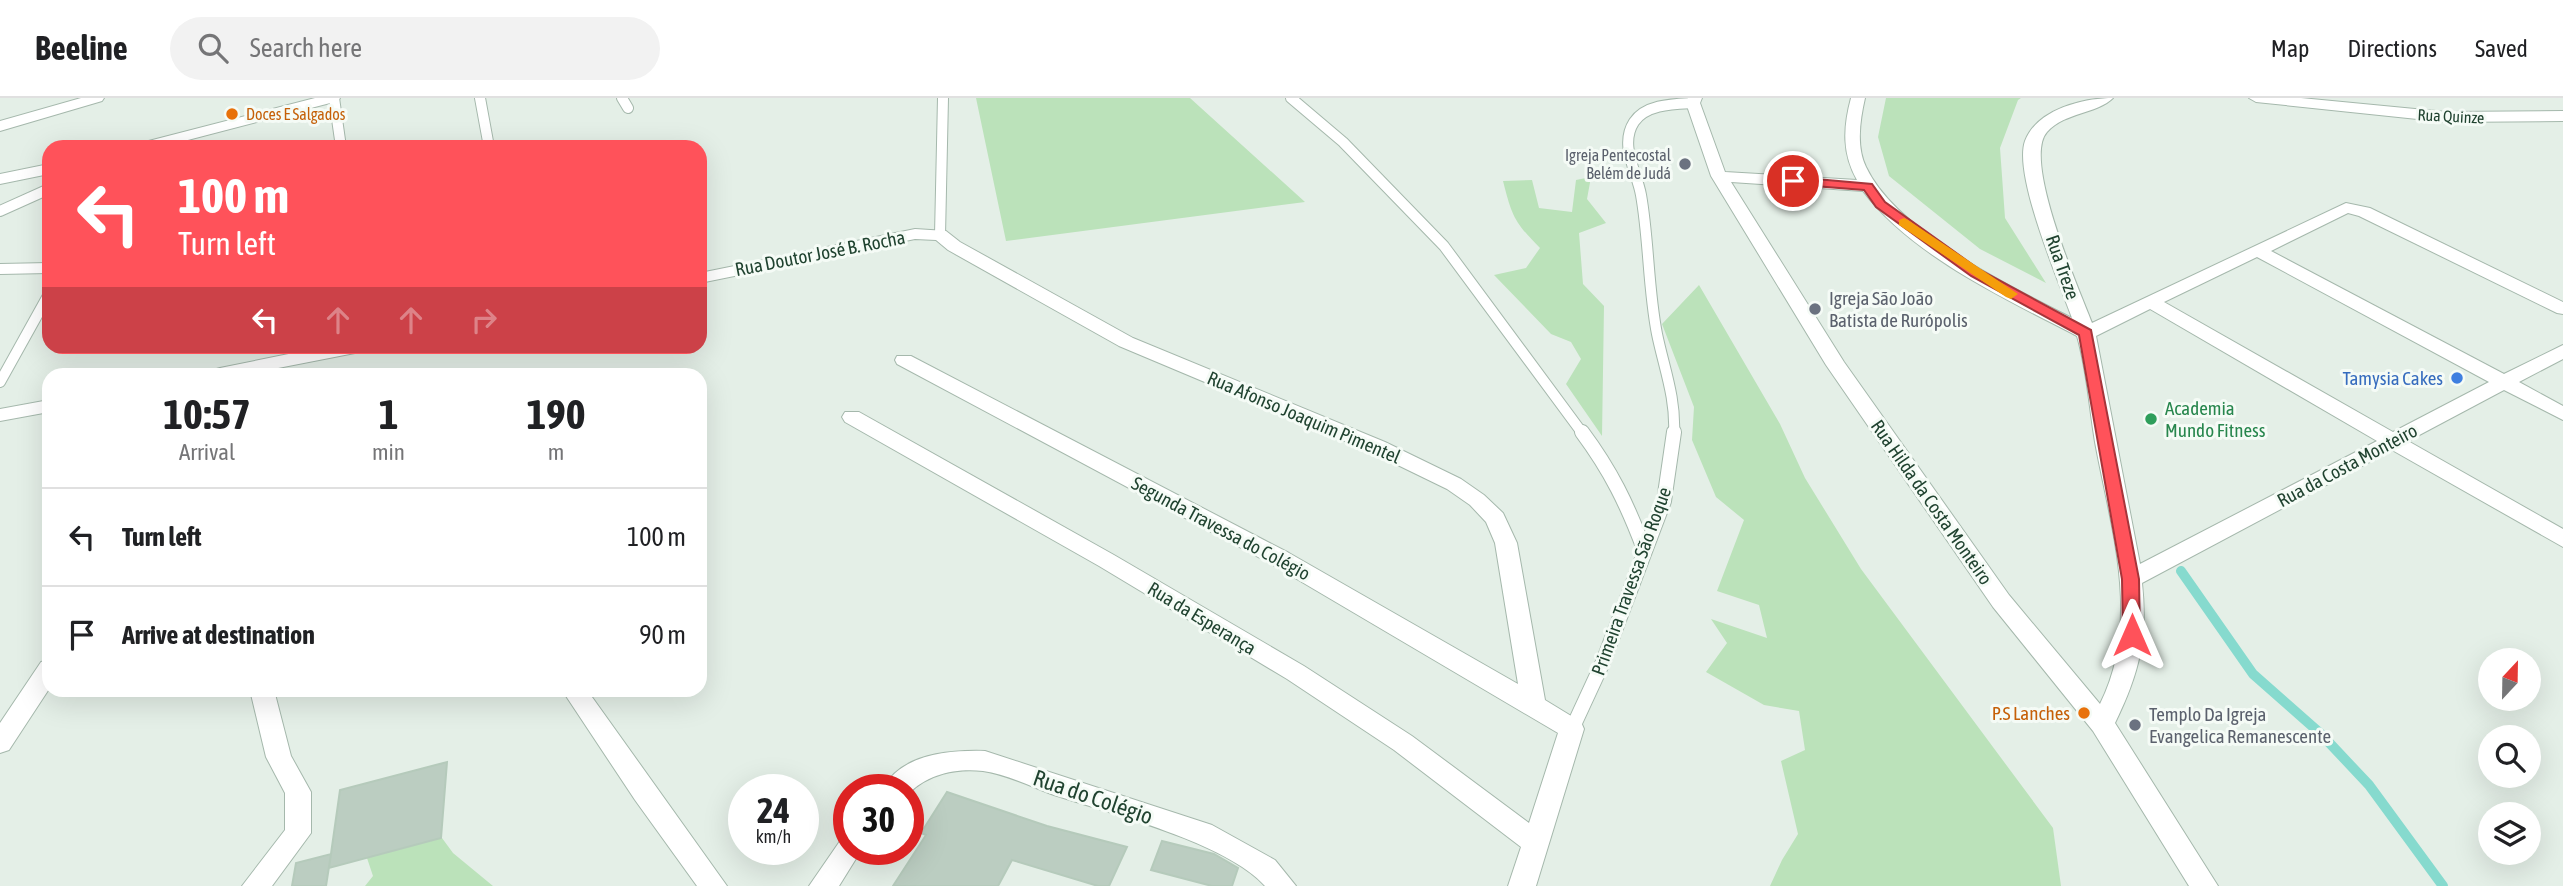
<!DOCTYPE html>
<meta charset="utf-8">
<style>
:root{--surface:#fff;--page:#f2f2f2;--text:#202124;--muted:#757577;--line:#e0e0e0}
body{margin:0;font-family:"Asap Condensed",sans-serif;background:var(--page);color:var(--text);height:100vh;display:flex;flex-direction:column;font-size:26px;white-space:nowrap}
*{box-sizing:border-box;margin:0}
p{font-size:23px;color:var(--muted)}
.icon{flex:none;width:38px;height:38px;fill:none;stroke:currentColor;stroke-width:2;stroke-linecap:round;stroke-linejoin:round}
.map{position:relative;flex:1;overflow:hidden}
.panel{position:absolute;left:42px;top:270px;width:665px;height:329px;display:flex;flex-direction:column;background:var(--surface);border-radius:21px;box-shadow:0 7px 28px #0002}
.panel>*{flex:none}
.banner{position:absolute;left:42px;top:42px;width:665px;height:214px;border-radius:21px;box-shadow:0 7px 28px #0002;background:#ff525a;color:#fff;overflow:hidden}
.needle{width:46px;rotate:22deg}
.tools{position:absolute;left:2478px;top:550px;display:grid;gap:14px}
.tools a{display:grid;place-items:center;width:63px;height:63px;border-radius:50%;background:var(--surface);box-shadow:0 7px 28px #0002;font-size:35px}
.speed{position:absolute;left:728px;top:676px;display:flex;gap:14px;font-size:35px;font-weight:700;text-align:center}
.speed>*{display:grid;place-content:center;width:91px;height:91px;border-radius:50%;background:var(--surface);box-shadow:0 7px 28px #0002;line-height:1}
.speed small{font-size:18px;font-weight:400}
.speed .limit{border:10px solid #d22;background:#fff;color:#111}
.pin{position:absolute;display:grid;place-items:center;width:60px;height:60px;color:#fff;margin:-30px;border:4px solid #fff;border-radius:50%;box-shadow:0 2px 7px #0007}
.me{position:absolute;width:77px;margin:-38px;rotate:0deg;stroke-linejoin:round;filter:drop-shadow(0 0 5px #0008)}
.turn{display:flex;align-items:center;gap:24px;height:147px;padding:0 21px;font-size:32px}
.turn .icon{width:91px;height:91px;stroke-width:2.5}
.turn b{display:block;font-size:49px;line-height:60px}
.lanes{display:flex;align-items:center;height:66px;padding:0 21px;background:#0003;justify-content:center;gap:35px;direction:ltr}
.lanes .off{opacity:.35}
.eta{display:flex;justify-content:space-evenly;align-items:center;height:119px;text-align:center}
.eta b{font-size:42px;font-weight:700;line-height:49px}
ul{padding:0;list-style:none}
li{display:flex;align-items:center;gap:21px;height:98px;padding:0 21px;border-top:2px solid var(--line)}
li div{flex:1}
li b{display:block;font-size:26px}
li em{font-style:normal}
header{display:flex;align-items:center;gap:42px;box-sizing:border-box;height:98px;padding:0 35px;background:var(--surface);border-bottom:2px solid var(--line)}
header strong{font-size:33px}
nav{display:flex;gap:38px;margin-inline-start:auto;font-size:24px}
.search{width:490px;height:63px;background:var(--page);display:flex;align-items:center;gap:18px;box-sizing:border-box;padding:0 24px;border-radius:38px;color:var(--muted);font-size:26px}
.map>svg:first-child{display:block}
.green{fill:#bbe2ba}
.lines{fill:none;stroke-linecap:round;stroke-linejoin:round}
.stream{stroke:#86dace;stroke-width:10}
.building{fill:#bbcdc1;stroke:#b5cabb;stroke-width:2}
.lane-far1-casing{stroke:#a5b8ac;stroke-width:12}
.lane-casing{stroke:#a5b8ac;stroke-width:16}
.street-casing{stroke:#a5b8ac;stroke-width:2}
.lane-far1{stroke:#fff;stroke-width:10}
.lane{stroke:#fff;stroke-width:14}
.street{fill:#fff;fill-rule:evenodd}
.route{fill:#ff525a;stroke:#a6353a;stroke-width:2}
.slow{fill:#f59e0b}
.food-dot{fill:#e8710a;stroke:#f5fbf6;stroke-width:2.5}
.worship-dot{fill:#6b7280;stroke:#f5fbf6;stroke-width:2.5}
.shop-dot{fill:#3f7fe0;stroke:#f5fbf6;stroke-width:2.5}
.leisure-dot{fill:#2e9e5b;stroke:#f5fbf6;stroke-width:2.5}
.labels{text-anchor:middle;stroke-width:6;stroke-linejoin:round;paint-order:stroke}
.far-food-label{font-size:16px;fill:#c56008;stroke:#f5fbf6;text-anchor:start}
.far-street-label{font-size:16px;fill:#204330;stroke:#f5fbf6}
.far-worship-label{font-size:16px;fill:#5b616d;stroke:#f5fbf6;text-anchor:end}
.street-label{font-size:19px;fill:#204330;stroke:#f5fbf6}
.worship-label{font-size:19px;fill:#5b616d;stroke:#f5fbf6;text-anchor:start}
.shop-label{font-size:19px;fill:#366cbe;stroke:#f5fbf6;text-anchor:end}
.leisure-label{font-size:19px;fill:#27864d;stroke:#f5fbf6;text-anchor:start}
.food-label{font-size:19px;fill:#c56008;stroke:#f5fbf6;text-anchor:end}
.near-street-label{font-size:23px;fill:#204330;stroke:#f5fbf6}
</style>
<header>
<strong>Beeline</strong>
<div class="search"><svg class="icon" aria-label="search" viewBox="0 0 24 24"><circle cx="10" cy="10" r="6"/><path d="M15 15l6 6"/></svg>Search here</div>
<nav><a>Map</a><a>Directions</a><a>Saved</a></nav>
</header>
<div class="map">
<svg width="2563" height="788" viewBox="0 0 2563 788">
<rect width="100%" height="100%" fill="#e4efe7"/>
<path class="green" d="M976,0H1190L1305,104L1006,143Z
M1886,0H2021L2018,2L2000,50L2005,120L2046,185L1980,151L1889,78L1878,39Z
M1591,79L1587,101L1606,125L1579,135L1583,186L1604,208L1602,338L1566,286L1581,261L1571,244L1551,236L1494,177L1526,170L1540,150C1514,124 1512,118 1503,83L1532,82L1539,110L1572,114L1576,82Z
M1699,187L1780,326L1805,380L1861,471L2053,730L2061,788H1770L1782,762L1798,736L1781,663L1805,652L1799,613L1764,607L1706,574L1727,545L1711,521L1767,540L1759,507L1717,493L1744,422L1716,399L1692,342L1694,309L1662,226Z
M442,740L453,755L493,788H365L373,778L367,760Z"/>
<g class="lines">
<path class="stream" d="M2181,473L2253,576L2321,636L2369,687L2443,788"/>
</g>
<path class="building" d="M447,664L441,740L329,770L340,692Z
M947,694L1047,728L1127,749L1109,788H1098L1012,762L998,788H893L926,737L921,735Z
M1162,743L1214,756L1238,770L1232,788H1212L1151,772Z
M331,756L326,788H292L296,765Z"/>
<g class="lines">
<defs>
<path id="lane-far1" d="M334,0L341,49
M480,0L489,49
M622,0L628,10
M1291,0L1343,44L1444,148L1583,336
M0,113L49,91
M940,137L943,0
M0,171L49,170
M0,284L49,196
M1674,336C1676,300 1664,270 1657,236C1648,190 1649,142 1641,97C1637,74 1619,47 1634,24C1646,6 1674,6 1693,5"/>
<path id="lane" d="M1582,334C1611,373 1627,406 1644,451
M1572,631L1603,564L1664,403L1674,334"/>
<path id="street" d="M81,0H104L102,3L0,33V23Z
M315,0H340L338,3L161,49H135L137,46Z
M1688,0H1702L1700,5L1725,74L1857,82C1842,55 1843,30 1851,0H1865C1860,22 1856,48 1866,69C1896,133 2010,189 2072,220C2059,184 2013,77 2025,43C2037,11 2084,0 2113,0C2097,16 2065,14 2047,34C2022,62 2079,191 2092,225L2346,105L2370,110L2563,204V216L2557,215L2359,118L2348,115L2271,153L2504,276L2563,247V261L2519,284L2563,308V322L2504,292L2408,343L2563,431V449L2392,352L2142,485C2148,541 2139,576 2115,625L2218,788H2189L2093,633L1993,509L1826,267L1711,78L1686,5ZM1731,84L1863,93C1912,158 2006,201 2077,238C2087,272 2089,308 2095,344C2111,431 2142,522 2100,606L2009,497L1844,264ZM2257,159L2489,284L2393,334L2164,204ZM2150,211L2377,343L2140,466L2096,238Z
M2249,0H2301L2446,14L2563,13V23L2446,24L2256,4Z
M49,66V76L0,86V76Z
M915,131L946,133L960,144L1133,240L1385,344L1461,381L1484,397L1503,415L1517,445L1545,602L1581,624L1584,631L1536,788H1508L1521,749L1394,652L1287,581L1099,468L845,324L842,319L845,314H859L1114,457L1304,568L1412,638L1529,725L1558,635L1273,467L897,266L895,262L897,258H911L1289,455L1518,586L1495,445L1486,424L1470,407L1447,391L1371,354L1119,248L948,152L936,142L915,141L700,185V175Z
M328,248H369L360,254L248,276H210L213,272L220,270Z
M49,302V314L0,323V311Z
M49,562V591L9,652L0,655V625L41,564Z
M250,592H274L291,658L311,694V735L272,788H242L285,732V695L266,659Z
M562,592H587L727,788H697L635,702Z
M985,653L1212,727L1275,762L1296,788H1265C1227,745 1110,715 1054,697C1032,689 1006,676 983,673C956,670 928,676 908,696V691H883C900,656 951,652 985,653Z
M849,739V751H862L839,788H809L840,743Z"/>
</defs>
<use href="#lane-far1" class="lane-far1-casing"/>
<use href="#lane" class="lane-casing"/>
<use href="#street" class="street-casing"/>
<use href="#lane-far1" class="lane-far1"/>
<use href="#lane" class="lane"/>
<use href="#street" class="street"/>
</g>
<path class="route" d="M1793,79L1872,86L1885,104L1980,172L2091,232L2139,481L2140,537L2138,542H2125L2123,537L2122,481L2079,237L1971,178L1876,109L1864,92L1789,86V81Z"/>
<path class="slow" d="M1904,120L1908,122L2018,196L2011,201L2006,199L1899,127V122Z"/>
<g class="food-dot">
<circle cx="232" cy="16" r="7"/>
<circle cx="2084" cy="615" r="7"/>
</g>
<g class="worship-dot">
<circle cx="1685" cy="66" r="7"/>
<circle cx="1815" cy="211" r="7"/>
<circle cx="2135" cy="627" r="7"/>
</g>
<circle class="shop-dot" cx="2457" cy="280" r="7"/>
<circle class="leisure-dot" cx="2151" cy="321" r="7"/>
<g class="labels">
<g class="far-food-label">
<text x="246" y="22">Doces E Salgados</text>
</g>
<g class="far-street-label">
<text transform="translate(2451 18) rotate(3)" y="6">Rua Quinze</text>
</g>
<g class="far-worship-label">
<text x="1671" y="63">Igreja Pentecostal<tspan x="1671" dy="18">Belém de Judá</tspan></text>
</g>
<g class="street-label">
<text transform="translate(820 155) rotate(-11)" y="7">Rua Doutor José B. Rocha</text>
<text transform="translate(2063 169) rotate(71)" y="7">Rua Treze</text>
<text transform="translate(1304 319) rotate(23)" y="7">Rua Afonso Joaquim Pimentel</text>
<text transform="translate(2347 367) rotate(-28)" y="7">Rua da Costa Monteiro</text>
<text transform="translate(1932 404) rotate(55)" y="7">Rua Hilda da Costa Monteiro</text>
<text transform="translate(1221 430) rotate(28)" y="7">Segunda Travessa do Colégio</text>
<text transform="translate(1631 483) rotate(-70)" y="7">Primeira Travessa São Roque</text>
<text transform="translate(1202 520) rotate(31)" y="7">Rua da Esperança</text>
</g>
<g class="worship-label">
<text x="1829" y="207">Igreja São João<tspan x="1829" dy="22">Batista de Rurópolis</tspan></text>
<text x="2149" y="623">Templo Da Igreja<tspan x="2149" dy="22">Evangelica Remanescente</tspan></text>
</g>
<g class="shop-label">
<text x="2443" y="287">Tamysia Cakes</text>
</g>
<g class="leisure-label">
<text x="2165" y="317">Academia<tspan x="2165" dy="22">Mundo Fitness</tspan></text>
</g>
<g class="food-label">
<text x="2070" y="622">P.S Lanches</text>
</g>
<g class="near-street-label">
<text transform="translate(1093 699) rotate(19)" y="8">Rua do Colégio</text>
</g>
</g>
</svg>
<div class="tools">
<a><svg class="needle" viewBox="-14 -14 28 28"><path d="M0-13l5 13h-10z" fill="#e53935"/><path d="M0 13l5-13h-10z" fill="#757577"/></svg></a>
<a><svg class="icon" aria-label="search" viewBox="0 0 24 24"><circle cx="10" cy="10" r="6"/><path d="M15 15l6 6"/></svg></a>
<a><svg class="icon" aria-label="layers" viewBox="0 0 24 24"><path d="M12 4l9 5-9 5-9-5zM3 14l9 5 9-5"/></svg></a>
</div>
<div class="speed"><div>24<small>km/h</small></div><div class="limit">30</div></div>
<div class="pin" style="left:1793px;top:83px;background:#d93025"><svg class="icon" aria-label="arrive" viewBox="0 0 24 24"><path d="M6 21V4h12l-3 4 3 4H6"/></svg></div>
<svg class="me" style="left:2132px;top:537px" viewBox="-20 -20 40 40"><path d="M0-17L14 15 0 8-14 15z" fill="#ff525a" stroke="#fff" stroke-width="4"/></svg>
<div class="banner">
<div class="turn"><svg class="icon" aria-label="left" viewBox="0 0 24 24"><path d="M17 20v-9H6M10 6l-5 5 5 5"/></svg><div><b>100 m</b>Turn left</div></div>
<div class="lanes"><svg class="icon" aria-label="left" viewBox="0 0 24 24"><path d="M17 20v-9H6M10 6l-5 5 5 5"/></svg><svg class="icon off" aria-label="ahead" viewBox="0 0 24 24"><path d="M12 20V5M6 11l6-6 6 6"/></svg><svg class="icon off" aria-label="ahead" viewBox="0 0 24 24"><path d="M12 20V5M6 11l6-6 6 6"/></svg><svg class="icon off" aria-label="right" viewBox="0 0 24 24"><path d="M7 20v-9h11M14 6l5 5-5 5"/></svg></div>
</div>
<section class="panel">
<div class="eta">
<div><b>10:57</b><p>Arrival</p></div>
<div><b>1</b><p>min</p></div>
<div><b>190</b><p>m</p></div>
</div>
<ul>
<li><svg class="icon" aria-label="left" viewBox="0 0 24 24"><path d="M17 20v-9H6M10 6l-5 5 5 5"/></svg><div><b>Turn left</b></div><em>100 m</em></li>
<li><svg class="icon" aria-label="arrive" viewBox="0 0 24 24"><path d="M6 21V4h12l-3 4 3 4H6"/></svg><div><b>Arrive at destination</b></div><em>90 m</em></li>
</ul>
</section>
</div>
